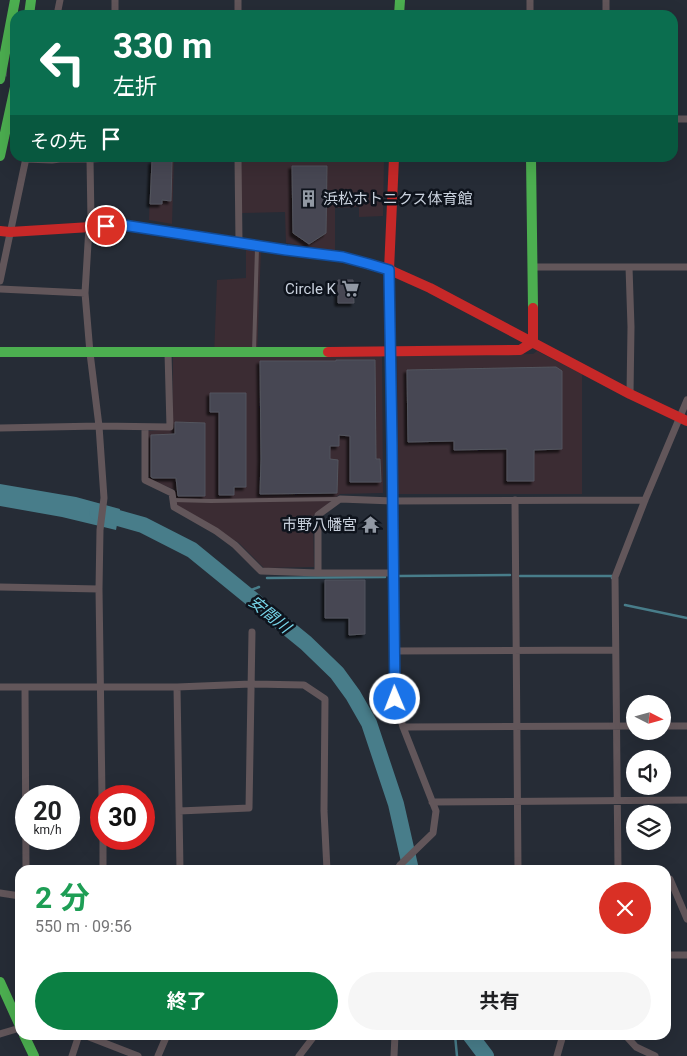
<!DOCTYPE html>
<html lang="ja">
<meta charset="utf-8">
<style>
:root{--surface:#fff;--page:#f6f6f6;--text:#202124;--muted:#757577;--accent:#0b8043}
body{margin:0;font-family:Roboto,"Noto Sans JP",sans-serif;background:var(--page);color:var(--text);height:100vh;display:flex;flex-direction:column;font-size:19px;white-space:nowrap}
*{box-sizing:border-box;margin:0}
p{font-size:16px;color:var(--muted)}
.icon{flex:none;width:28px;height:28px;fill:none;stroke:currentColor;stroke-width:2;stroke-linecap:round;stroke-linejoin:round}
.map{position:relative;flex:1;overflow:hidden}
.details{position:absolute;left:15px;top:865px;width:656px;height:175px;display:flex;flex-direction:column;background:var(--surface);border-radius:15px;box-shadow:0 5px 20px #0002}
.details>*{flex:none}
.top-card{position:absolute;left:10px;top:10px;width:668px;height:152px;border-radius:15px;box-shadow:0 5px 20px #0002;background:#0b6e4f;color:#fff;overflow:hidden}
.needle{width:32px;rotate:96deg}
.tools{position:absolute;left:626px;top:695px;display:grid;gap:10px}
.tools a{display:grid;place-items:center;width:45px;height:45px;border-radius:50%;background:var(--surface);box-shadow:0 5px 20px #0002;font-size:25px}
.speed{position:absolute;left:15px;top:785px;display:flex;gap:10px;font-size:25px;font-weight:700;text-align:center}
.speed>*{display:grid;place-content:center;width:65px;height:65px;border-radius:50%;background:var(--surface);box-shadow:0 5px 20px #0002;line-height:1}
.speed small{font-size:12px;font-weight:400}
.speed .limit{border:8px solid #d22;background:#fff;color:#111}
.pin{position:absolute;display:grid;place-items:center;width:42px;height:42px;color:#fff;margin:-21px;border:2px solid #fff;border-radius:50%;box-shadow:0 1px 5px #0007}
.me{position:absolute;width:55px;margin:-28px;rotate:359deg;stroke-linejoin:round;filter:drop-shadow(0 0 4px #0008)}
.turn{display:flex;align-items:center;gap:18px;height:105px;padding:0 20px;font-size:22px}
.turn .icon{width:65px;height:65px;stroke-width:2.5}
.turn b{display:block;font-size:35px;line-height:42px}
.then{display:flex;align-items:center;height:48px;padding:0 20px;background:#0003;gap:10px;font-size:19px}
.round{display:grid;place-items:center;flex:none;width:52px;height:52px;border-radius:26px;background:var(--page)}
.overview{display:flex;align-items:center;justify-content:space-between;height:85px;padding:0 20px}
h1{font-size:30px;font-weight:700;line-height:38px;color:#1e9e55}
.button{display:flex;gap:10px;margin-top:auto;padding:10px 20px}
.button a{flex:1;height:58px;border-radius:30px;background:var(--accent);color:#fff;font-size:20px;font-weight:700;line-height:58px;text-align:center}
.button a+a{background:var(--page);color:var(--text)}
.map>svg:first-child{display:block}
.industrial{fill:#3b2c33}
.water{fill:#487d8a}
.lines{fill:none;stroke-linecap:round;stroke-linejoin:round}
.stream{stroke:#487d8a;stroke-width:2.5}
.river{stroke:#487d8a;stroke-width:16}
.building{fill:#464753;stroke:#53555e;filter:url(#shadow)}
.street-tunnel{stroke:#3f454f;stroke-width:7;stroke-dasharray:7 3.5;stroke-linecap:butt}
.lane{stroke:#62565a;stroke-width:4}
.street{stroke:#62565a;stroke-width:7}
.fast{stroke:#4caf50;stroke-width:10}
.slow{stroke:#ffc107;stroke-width:10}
.jam{stroke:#c62828;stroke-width:10}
.route-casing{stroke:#114b97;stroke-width:12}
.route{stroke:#1a73e8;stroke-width:9}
.labels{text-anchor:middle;stroke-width:5;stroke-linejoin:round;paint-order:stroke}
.poi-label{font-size:15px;fill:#cad2de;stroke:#0e131c;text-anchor:end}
.water-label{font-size:16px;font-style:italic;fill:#77d6ea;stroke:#0e131c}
</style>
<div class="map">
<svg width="687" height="1056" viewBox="0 0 687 1056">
<defs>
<filter id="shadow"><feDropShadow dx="-3" dy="3" stdDeviation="1" flood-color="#0009"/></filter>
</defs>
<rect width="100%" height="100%" fill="#262c36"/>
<path class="industrial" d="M151,158H174L172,224L149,220Z
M241,159L384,161L383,216L359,217V207L335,208V251L286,243L285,212L241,213Z
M246,247L261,249L257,357L382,356L383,493L340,494L313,516L314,567L264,568L239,543L176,505L175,490L149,479L148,431L172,429L173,357L214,356L217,280L246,278Z
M537,351L582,374V494H398L397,356L533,354Z"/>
<path class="water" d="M0,484L76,497L120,509L116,530L62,517L0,506Z"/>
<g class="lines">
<path class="stream" d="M399,576L510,575
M520,576H612V578
M267,578L385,577
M244,593L259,587
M625,605L687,618
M455,1035L457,1056"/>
<path class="river" d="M97,512L143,525L192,550L306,643L337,673L353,695L369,723L396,804L411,870
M470,1035L486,1056"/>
</g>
<path class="building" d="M152,161H172L171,201L162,200V204H150Z
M292,166H327L326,233L309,244L293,233Z
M338,280H353L354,303H338Z
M336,360H375L376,459H380L381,482H350V436L339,435V446H330V459L338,460L337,493L260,494L261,459L260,361H336Z
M556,367L562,371V449L534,450V481H507V449L454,450V441L408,442L407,370Z
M210,393H246V487H234V495H219V412H210Z
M175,422L205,423V496H178L176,478H153L151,477V435L175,434Z
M325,580H365V634L349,635V618H325Z"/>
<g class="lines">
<path class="street-tunnel" d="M0,73H15"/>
<path class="lane" d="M254,351L257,248
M173,500L211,501L338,499"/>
<path class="street" d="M115,0V15
M530,0V15
M57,15L60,0
M238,15V0
M606,15V0
M672,119H687
M238,158L239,242
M25,159L52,160L60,159H90L110,158
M90,159L91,221L89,227L85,293L90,353L99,426L104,498L100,530L99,589L102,796
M532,267H687
M629,267L631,327L630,394
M389,270L393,501V573L395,699L403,727L436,811L433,833L400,865L397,870
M0,281L26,158
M0,289L85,293
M0,428L99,426L170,427L168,353
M145,428V480L172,493L174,507L216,531L235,545L261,571L318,573H393
M515,500L518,870
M318,573V515L340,499L393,501L645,500
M0,587L99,589
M394,651L615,650
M0,687H177L251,684L304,685L325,699L324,811L327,870
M25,687L26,870
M177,687L180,870
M662,726H687
M403,727L635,726
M432,802L687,800
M179,811L249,808L252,632
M103,839V870
M618,870L615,577L645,500L687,400
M666,879H670L687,919
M0,893L20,896
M666,955H687
M0,1034L20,1028
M84,1035L138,1056
M622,1035L626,1036L636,1047L655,1056
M72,1056L79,1035
M158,1056L167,1035
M299,1056L315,1035
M394,1056L395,1035
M557,1056L563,1035"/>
<path class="fast" d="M29,15L31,0
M399,15L400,0
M0,79L15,0
M0,156L15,87
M531,158L533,308
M0,352H328
M0,982L20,1026
M24,1035L34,1056"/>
<path class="slow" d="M193,236L286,250L343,257L392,271"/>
<path class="jam" d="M0,231L10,232L123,225L193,236
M389,270L394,158
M392,271L430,288L630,394L687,421
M328,352L520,350L533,342V308"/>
</g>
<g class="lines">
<defs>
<path id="route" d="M106,226L123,225L286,250L343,257L369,264L389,270L392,445L395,699"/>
</defs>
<use href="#route" class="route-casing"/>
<use href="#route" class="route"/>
</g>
<defs>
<symbol id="building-bare" viewBox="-9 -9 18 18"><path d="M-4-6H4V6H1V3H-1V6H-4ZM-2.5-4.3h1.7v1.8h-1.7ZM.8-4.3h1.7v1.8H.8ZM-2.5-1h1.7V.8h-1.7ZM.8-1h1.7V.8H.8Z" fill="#9198a3" stroke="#0e131c" stroke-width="2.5" paint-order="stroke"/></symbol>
<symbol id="supermarket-bare" viewBox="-9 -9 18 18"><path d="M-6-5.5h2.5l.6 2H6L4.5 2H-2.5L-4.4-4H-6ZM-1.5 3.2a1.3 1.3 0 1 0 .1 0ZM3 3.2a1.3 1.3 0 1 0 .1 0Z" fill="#9198a3" stroke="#0e131c" stroke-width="2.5" paint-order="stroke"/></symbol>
<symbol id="temple-bare" viewBox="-9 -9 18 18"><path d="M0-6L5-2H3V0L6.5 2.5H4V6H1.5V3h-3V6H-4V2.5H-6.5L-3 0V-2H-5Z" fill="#9198a3" stroke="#0e131c" stroke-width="2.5" paint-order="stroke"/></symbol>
</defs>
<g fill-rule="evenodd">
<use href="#building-bare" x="296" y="186" width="25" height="25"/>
<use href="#supermarket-bare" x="338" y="276" width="25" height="25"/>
<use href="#temple-bare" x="358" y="512" width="25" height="25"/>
</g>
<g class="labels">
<g class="poi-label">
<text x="323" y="204" text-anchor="start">浜松ホトニクス体育館</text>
<text x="336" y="294">Circle K</text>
<text x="357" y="530">市野八幡宮</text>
</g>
<g class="water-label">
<text transform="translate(270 614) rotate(39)" y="6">安間川</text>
</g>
</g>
</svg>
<div class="tools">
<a><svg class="needle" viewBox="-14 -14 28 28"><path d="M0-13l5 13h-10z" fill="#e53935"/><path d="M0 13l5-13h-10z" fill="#757577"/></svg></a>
<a><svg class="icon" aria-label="sound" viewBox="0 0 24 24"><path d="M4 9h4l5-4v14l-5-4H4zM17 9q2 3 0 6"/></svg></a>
<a><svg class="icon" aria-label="layers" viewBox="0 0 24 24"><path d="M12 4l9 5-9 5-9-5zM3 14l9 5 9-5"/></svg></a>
</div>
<div class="speed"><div>20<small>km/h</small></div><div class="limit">30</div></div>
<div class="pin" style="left:106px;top:226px;background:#d93025"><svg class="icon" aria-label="arrive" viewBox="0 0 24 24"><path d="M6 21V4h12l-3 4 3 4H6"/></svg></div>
<svg class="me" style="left:395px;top:699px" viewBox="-20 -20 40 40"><circle r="17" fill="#1a73e8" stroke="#fff" stroke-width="3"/><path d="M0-11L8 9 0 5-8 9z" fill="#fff"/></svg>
<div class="top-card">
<div class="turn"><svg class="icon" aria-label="left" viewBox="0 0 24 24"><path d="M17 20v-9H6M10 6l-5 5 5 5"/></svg><div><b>330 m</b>左折</div></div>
<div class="then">その先<svg class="icon" aria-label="arrive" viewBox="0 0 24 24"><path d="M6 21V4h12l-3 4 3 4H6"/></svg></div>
</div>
<section class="details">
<div class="overview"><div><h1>2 分</h1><p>550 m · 09:56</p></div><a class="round" style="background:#d93025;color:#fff"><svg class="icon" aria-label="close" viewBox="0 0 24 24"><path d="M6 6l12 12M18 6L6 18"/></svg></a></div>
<div class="button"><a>終了</a><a>共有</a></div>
</section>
</div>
